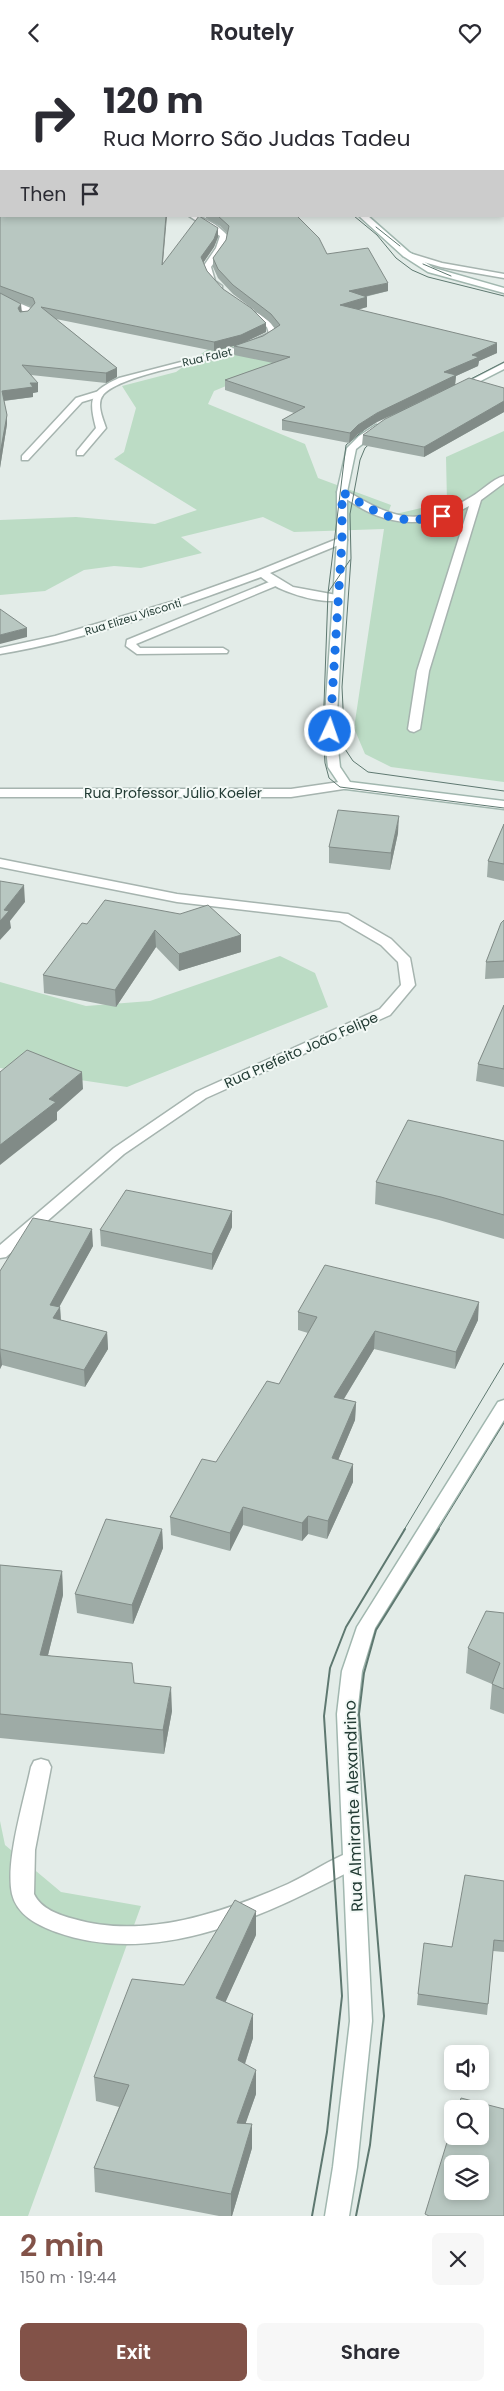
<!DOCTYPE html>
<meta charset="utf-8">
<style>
:root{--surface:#fff;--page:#f7f7f7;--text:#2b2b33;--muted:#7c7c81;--accent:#825248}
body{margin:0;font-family:Poppins,sans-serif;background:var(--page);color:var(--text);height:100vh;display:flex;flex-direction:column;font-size:19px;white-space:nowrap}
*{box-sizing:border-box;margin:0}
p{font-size:16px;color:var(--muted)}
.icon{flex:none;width:28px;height:28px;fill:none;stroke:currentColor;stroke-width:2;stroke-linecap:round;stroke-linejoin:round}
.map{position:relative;height:2151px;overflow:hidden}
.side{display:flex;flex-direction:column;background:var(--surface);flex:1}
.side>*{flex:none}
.banner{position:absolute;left:0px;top:0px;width:505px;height:152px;box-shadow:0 2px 8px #0003;background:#fff;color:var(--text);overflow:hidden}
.controls{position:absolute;left:444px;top:1980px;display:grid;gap:10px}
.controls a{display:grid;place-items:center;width:45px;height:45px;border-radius:8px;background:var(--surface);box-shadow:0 2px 8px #0003;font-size:25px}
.pin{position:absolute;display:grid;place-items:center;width:42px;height:42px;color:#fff;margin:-21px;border-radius:10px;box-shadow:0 2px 8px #0006}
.me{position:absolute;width:55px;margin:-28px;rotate:3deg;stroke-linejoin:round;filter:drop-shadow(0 0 4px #0008)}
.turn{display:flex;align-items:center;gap:18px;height:105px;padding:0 20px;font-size:22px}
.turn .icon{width:65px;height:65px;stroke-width:2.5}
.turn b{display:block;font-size:35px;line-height:42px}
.then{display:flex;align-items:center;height:48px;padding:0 20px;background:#0003;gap:10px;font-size:19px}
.round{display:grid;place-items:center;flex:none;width:52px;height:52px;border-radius:8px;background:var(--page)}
.headline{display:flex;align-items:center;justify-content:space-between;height:85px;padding:0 20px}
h1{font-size:30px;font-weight:600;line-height:38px;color:var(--accent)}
.button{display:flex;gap:10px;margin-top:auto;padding:10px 20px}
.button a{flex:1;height:58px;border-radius:8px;background:var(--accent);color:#fff;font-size:20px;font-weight:600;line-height:58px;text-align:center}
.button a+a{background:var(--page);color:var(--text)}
header{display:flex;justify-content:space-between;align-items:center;height:65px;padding:0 20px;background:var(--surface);font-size:22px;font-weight:600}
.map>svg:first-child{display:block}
.green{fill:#bcdcc5}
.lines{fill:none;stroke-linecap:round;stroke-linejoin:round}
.lane-casing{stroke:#a6b4af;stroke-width:3}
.street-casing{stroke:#a6b4af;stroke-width:3}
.secondary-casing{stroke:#a1b7af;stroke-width:3}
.lane{fill:#fff;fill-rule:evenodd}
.street{fill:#fff;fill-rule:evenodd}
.secondary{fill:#fff;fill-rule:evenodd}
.tram-far1{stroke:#5e7870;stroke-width:1}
.tram{stroke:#5e7870;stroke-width:2}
.wall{fill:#9eaba6;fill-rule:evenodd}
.shaded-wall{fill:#818b87}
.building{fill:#b8c7c1;stroke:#818b87;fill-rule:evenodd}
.route{stroke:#1a73e8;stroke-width:9;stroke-dasharray:0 16.2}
.labels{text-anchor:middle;stroke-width:4;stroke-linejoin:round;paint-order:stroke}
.far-street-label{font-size:11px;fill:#233c35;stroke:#f3f9f6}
.street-label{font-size:14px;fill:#233c35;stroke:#f3f9f6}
.near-street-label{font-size:16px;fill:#233c35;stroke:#f3f9f6}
</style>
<header><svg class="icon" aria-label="back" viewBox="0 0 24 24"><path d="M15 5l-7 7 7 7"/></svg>Routely<svg class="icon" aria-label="heart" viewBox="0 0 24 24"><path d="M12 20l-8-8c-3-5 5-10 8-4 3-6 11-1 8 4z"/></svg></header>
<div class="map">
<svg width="504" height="2151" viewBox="0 0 504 2151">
<rect width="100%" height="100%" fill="#e3ece8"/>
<path class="green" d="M382,256L214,326L208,339L305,379L318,413L391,440L387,451L447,437L446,392L504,366V717L391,702L365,689L354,663L384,464L294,467L263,452L181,472L202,488L141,503L114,501L84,505L45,526L0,530V455L76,452L155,459L197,445L114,394L124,387L136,343L122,321L176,307L215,279L258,281Z
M280,891L315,908L328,942L127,1022L0,1003V917L86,941L150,936Z
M0,1756L5,1780L61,1827L141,1841L28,2151H0Z"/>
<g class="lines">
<defs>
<path id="lane" d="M406,187L442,198L504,209V213L441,202L403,191V187Z
M99,326L103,329L102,331L82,337L28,395H22V391L76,333Z
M274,515L279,518L278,520L136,579L140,583H223L228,586L227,588L137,589L126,581L127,575Z
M41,1694L48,1696L51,1702L35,1785L34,1829C41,1844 59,1850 74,1854C144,1875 225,1847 288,1819C310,1809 330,1794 353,1786L360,1789L363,1795L360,1801C270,1848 159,1904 56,1867C37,1860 17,1850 12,1829C5,1796 24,1736 31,1702L34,1696Z"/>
<path id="street" d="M189,151C204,151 218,160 228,171L224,183L211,202L215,216L222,221V225C208,225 206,213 203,202L216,183L220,171Z
M0,230L33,244L34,246L27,254H21L20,252L25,247L0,235Z
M248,246C260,245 273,259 278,269L277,271C267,276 257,282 246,285C215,296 122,308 103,330C96,339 103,354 106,363L83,390H77V386L96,363C88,333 91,326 119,313L239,282L269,268L267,262L248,250Z
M504,411V418L481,435L429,606L420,664L414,667L410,666L408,664L417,606L469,441C432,462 392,463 356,440C350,436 342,432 337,427L345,425C395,455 419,463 471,432C482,426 492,414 504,411Z
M342,472L347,475L346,477L270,508L293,522L342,531V535C319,540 278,526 261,512C177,543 89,574 0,589V583L55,571L171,537L255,507Z
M346,716L352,720L350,723L291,732H0V724H291Z
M0,794L177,829L348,849L391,874L410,893L415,920L390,950L206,1033L124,1089L6,1192L0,1193V1180L114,1083L196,1027L380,944L401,920L398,897L381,880L340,856L177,837L0,802Z"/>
<path id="secondary" d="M359,151H368L409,187L434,203L504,223V228L428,207L403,191Z
M504,298V304L461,326L454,324Z
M376,360L384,362L356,384L347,427V475L336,666L340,702L350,717L504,736V744L346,724L342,723L328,702L324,666L337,475V427L347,383L359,371Z
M504,1335V1355L375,1563L362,1606L357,1649L372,1956L357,2102L349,2151H325L333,2102L350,1956L337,1649L342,1606L357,1562L498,1337Z"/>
</defs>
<use href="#lane" class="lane-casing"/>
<use href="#street" class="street-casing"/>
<use href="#secondary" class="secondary-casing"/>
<use href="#lane" class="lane"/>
<use href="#street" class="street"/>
<use href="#secondary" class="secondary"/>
<path class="tram-far1" d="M354,151L377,170L396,193L412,205L428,212L504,231
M376,162L400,181
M423,199L451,211
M459,320L504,297
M389,351L430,333
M370,360L346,380L328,528L323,667L325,698L329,713L340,722L504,743
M377,372L365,383L360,395L350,449L351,493L342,622L345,684L353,696L368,707L504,726
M329,526L350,495
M404,1465L504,1298
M438,1465L504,1358"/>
<path class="tram" d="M312,2151L327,2067L342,1931L324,1651L330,1603L346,1562L405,1464
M356,2151L370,2080L384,1951L359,1649L364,1608L376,1565L439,1464"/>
</g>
<path class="wall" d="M0,0L1,1V151L163,199L218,163V172L214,182L203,198L207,206L223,224L266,267L247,276L263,271L275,263L271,258L233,229L218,213L213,202V193L226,175L227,168L220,161L206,153V151H297L327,189L388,226L365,232H367V242L357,245L497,288L479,296L478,301L456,311L455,320L377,357L358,369L349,378L282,365V355L294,348L225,325V315L273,298L234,290V281L214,286L56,254L117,303V312L106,318L31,310L38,327L33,328V332L4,336L7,350V359L0,403ZM11,234L32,242L28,246L22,247Z
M504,323V347L424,392L362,380L363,370Z
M504,759V816L487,812L488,796Z
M398,768L390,805L329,798V782Z
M504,855V913L485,914L486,897Z
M87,859L241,870V887L179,906L156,882L116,942L44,928L43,910Z
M504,940V1022L476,1016L478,999Z
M504,1076V1174L439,1155L375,1139L376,1117Z
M232,1146V1162L212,1205L101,1181L100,1165Z
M93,1181L59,1241L60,1242L61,1255L107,1267L108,1284L85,1322L2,1300L0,1304V1206Z
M298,1247L478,1255L455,1304L374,1284L344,1334L356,1337L355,1355L338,1395L353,1399V1417L327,1474L308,1469L302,1476L243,1460L230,1486L171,1470L170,1452L216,1397L279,1319L308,1268L298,1265Z
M162,1464L163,1483L133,1559L77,1548L75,1529Z
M0,1500L62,1506L63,1530L48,1590L134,1618L172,1646L164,1689L0,1673Z
M504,1548V1649L490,1644L492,1619L466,1608L468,1583Z
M504,1816V1887L493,1886L487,1950L417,1940L418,1929L452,1882Z
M256,1870L225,1937L253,1949V1973L245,1999L256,2029L245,2059L252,2083L232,2151H219L95,2127L94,2103L119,2042L96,2036L94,2012L184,1920Z"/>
<path class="shaded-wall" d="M166,151H167L162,209V200Z
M218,163V172L214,182L201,201V192Z
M388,218V226L349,235V226Z
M367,232V242L340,250V240Z
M21,239L22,248L18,252V243Z
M266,258V267L241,279L214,286V277Z
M497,278V288L479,296L478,301L456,311L455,320L377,357L358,369L349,378L350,368L358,360L444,307L472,290Z
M117,303V312L106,318V308Z
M30,318H38V327L33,328V332L2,336V326Z
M504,336V347L424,392V382Z
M7,350V359L0,403V389Z
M27,563V572L0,579V570Z
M399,751L398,768L390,805L391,788Z
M24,820L25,837L10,856L11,863L0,875V856L4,845Z
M155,865L156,882L116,942L115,925Z
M241,870V887L179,906V889Z
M82,1007L83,1024L57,1047V1055L0,1100V1080L49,1034Z
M232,1146V1162L212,1205V1189Z
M92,1164L93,1181L51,1257L50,1240Z
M479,1237L478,1255L455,1304L456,1287Z
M60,1242L61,1259L53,1253Z
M375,1266L374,1284L334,1350V1332Z
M107,1267L108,1284L85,1322L84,1305Z
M0,1283L2,1300L0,1304Z
M356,1337L355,1355L331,1412L332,1393Z
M353,1399V1417L327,1474L328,1456Z
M243,1442V1460L230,1486V1468Z
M308,1451V1469L302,1476V1458Z
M162,1464L163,1483L133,1559L132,1540Z
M62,1506L63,1530L42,1614L40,1590Z
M171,1622L172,1646L164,1689L163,1665Z
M256,1846V1870L216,1958V1933Z
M253,1949V1973L238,2020V1995Z
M256,2005V2029L237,2083V2058Z
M252,2059V2083L232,2151H231V2129Z"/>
<path class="building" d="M0,0H504V17V1H1V102H0Z
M0,109H1V151H166L162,200L199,151L218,163L214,174L201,192L207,206L223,224L251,243L266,258L241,270L214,277L41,242L117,303L106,308L22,300L38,318H30L33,322L2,326L7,350L0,389V228L21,239L18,243L20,247L28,246L35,238L33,233L0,221Z
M218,151H297L319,173L327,189L368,183L388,218L349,226L367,232L340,240L497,278L472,290L479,292L444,307L456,310L377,348L358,360L350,368L282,355L305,342L225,315L290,292L234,281L263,271L280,260L271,249L233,220L218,204L213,193L226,175L229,161Z
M469,313L504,323V336L424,382L363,370L385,354Z
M0,544L27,563L0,570Z
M338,745L399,751L391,788L329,782Z
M504,759V799L488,796Z
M0,816L24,820L4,845L9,846L0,856Z
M105,835L180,849L208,840L241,870L179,889L155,865L115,925L43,910L82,858L87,859Z
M504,855V896L486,897L501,858Z
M504,940V1004L478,999Z
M27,985L82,1007L49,1034L56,1037L0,1080V1007Z
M408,1055L504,1076V1150L441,1132L376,1117Z
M126,1125L232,1146L212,1189L100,1165Z
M33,1153L92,1164L50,1240L60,1242L53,1253L107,1267L84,1305L0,1284V1206Z
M325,1200L479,1237L456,1287L375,1266L334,1332L356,1337L332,1393L353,1399L328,1456L308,1451L302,1458L243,1442L230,1468L170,1452L202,1394L216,1397L267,1316L279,1319L317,1252L298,1247Z
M106,1454L162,1464L132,1540L75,1529Z
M0,1500L62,1506L40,1590L132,1598L134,1618L171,1622L163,1665L0,1649Z
M486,1546L504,1548V1624L492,1619L500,1598L468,1583Z
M465,1810L504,1816V1876L494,1875L488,1939L418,1929L424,1878L452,1882Z
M235,1835L256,1846L216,1933L253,1949L238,1995L256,2005L237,2058L252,2059L231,2129L94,2103L129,2020L94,2012L132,1914L184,1920Z
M461,2033L504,2044V2151H429L425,2149L452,2061V2071H480V2044H458ZM452,2099H480V2126H452Z"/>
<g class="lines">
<path class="route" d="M330,666L342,475V427C381,450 395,461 442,451"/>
</g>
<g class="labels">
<g class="far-street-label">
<text transform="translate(207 292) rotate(-13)" y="4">Rua Falet</text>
<text transform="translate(133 552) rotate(-17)" y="4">Rua Elizeu Visconti</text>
</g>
<g class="street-label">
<text x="173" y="733">Rua Professor Júlio Koeler</text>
<text transform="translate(301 985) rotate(-24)" y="5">Rua Prefeito João Felipe</text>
</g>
<g class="near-street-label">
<text transform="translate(353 1741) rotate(-92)" y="6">Rua Almirante Alexandrino</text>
</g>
</g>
</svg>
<div class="controls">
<a><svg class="icon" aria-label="sound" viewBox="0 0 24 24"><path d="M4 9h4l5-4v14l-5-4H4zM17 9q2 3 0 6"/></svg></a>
<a><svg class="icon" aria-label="search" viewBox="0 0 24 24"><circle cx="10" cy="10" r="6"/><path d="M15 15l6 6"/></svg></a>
<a><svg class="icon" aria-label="layers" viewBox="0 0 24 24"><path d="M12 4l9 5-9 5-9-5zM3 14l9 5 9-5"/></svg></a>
</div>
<div class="pin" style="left:442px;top:451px;background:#d93025"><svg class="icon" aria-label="arrive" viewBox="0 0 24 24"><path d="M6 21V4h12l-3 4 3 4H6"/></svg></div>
<svg class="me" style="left:330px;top:666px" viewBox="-20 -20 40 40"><circle r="17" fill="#1a73e8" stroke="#fff" stroke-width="3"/><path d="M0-11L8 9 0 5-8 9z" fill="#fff"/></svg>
<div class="banner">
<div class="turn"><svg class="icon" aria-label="right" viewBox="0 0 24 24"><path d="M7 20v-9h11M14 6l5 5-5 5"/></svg><div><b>120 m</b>Rua Morro São Judas Tadeu</div></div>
<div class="then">Then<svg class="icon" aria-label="arrive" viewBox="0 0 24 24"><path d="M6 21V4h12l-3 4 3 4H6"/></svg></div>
</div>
</div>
<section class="side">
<div class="headline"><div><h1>2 min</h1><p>150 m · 19:44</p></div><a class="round"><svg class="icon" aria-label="close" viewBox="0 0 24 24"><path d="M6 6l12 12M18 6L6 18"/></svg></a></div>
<div class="button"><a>Exit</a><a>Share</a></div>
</section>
